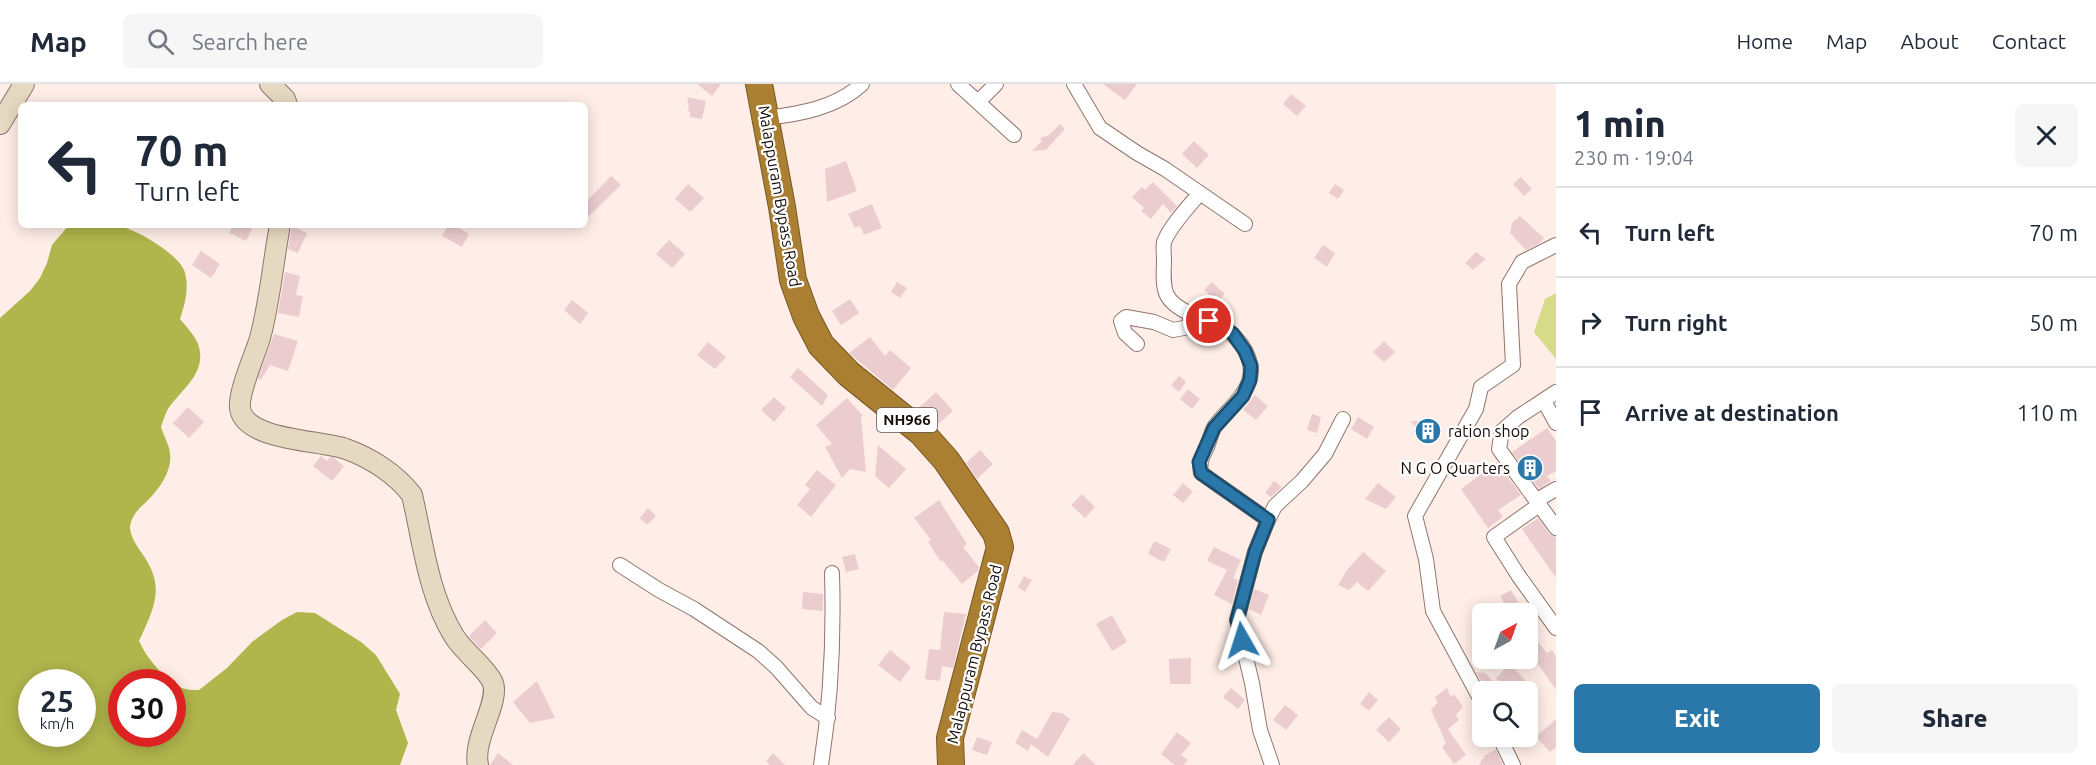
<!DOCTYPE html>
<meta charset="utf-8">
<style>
:root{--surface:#fff;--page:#f6f6f7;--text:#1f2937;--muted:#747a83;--line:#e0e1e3;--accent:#2a77aa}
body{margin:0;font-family:Ubuntu,sans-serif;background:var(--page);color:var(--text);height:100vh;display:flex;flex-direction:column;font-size:22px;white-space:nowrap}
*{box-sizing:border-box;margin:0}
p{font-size:20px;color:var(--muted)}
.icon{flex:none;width:33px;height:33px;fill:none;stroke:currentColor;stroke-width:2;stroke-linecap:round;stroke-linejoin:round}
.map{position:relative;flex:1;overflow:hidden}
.drawer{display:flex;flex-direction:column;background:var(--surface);width:540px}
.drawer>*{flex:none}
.banner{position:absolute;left:18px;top:18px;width:570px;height:126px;border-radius:9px;box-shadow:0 3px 15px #0003;background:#fff;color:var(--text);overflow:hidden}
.needle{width:39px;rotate:41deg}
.fabs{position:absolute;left:1472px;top:519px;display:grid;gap:12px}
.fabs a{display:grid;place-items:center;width:66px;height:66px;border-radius:9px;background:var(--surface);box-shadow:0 3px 15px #0003;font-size:30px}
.speed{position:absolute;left:18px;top:585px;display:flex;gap:12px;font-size:30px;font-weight:700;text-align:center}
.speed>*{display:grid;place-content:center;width:78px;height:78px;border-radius:50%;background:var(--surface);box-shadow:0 3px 15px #0003;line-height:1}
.speed small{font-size:15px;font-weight:400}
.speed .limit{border:9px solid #d22;background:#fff;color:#111}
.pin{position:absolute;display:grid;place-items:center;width:51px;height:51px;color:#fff;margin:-26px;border:3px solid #fff;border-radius:50%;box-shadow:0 2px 6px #0007}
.me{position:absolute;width:66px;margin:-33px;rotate:354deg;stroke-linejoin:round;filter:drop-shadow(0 0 4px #0008)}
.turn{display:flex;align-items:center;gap:21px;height:126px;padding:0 18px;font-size:27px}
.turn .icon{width:78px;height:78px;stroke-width:2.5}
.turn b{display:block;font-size:42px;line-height:51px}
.round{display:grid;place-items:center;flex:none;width:63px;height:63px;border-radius:9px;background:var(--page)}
.head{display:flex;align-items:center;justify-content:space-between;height:102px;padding:0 18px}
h1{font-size:36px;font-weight:800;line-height:45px}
.action{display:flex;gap:12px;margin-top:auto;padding:12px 18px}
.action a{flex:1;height:69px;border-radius:9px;background:var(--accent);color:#fff;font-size:24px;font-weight:800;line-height:69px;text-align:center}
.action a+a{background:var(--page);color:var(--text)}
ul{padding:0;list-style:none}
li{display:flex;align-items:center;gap:18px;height:90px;padding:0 18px;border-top:2px solid var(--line)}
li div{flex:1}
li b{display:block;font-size:22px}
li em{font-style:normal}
header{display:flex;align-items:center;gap:36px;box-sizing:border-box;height:84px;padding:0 30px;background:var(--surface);border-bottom:2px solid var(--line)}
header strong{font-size:28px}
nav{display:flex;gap:33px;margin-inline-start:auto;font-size:21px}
.search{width:420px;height:54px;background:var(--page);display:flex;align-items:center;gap:15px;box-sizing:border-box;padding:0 21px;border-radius:9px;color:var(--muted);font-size:22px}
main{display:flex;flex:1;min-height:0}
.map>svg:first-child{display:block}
.green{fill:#d5db89}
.forest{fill:#b0b54c;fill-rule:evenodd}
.building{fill:#ebcdcf}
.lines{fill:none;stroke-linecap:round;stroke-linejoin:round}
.street-casing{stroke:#8e766b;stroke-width:16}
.secondary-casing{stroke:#8e766b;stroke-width:22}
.highway-casing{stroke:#765723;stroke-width:28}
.street{stroke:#fff;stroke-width:14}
.secondary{stroke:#e6d9c1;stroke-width:20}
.highway{stroke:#ab7f31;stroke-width:26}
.route-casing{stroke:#1b4d6e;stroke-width:15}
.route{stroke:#2a77aa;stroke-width:10}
.labels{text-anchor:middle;stroke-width:4.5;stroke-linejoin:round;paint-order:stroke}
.shield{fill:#fff;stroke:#5b5552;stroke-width:1.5}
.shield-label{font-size:15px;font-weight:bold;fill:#150c08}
.street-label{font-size:16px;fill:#150c08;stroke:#fff}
.poi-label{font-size:16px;fill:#150c08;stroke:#fff;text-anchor:start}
</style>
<header>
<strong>Map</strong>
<div class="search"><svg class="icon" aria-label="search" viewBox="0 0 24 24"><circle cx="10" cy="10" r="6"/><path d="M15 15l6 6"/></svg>Search here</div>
<nav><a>Home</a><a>Map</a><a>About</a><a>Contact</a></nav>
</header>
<main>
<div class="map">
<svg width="1556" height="681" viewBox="0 0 1556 681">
<rect width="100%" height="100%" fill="#ffeee7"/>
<path class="green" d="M1556,209V275L1534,248L1545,215Z"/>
<path class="forest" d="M69,141C84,141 100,140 115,141C133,143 177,169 184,186C190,202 185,220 180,235C188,245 199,255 200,268C203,292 180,307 168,325C165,330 163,337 161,343C163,350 167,357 169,364C175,385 159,406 144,420C138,425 131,433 130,443C130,451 136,461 141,468C166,502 155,522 139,557C147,575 163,593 180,603C185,606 193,606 199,606L227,584L252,558L282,536L297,528L315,529L361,558L376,571L400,610L396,626L408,659L400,681H0V234L30,207L40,194L47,179L52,161ZM32,598H82V650H32ZM122,598H172V650H122Z"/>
<path class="building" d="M697,0H721L712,12Z
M1103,0H1137L1125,16Z
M1291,10L1306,22L1297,32L1283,20Z
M687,13L706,17L702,35L690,33V28L687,27L689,23Z
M1060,40L1065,45L1046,66L1032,67L1042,57L1040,54L1049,51Z
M1194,57L1209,71L1197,84L1182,70Z
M846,77L857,107L827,118L825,85Z
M611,92L621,101L585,136V119Z
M1521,93L1532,105L1524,112L1513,100Z
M1153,98L1177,122L1171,129L1163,120L1151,135L1141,127L1144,124L1132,113L1142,103L1145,106Z
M688,100L704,114L690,128L675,115Z
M1335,100L1344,106L1338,115L1329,109Z
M872,120L882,144L864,151L860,142L855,144L848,130Z
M1520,132L1544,154L1540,159L1526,166L1510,149L1512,139Z
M233,141H254L246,157L229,149Z
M448,141H454L469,150L462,163L442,152Z
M292,142L307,149L298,169L288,165Z
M669,156L685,170L672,184L656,170Z
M1323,161L1335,169L1327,183L1314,174Z
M201,167L220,180L211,194L192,181Z
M1476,168L1486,175L1473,186L1465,179Z
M285,188L300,192L296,211L303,212L299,233L278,229Z
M897,198L907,204L900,214L891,208Z
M1212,198L1225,210L1217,218L1204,206Z
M850,215L859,229L841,241L832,227Z
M572,216L588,229L580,240L564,226Z
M274,250L298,257L288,287L270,281L261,296L258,294Z
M870,253L885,272L890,266L911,284L893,306L849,269Z
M1384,257L1395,268L1384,278L1373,268Z
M708,258L726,273L715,285L697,271Z
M798,284L828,311L822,322L790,293Z
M1179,292L1186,298L1179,308L1171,301Z
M1188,305L1200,315L1192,325L1180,315Z
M936,308L953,327L936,342L920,323Z
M1255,311L1268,322L1256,336L1243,326Z
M774,313L786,324L774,338L761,326Z
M847,314L863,332L861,333L866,388L850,385L842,394L825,363L832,360L816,341Z
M188,323L204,338L189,354L173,339Z
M1312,330L1321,333L1317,349L1307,346Z
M1358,333L1374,343L1367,355L1351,345Z
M1410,337H1434L1439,344L1429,356Z
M1547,344L1556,357V387L1547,392L1551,397L1539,405L1512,368Z
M878,361L906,385L889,404L875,392Z
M980,366L993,380L977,395L966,379Z
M321,372L327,377L330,373L334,374L344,382L332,397L313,382Z
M1497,378L1521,411L1498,426L1503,433L1488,444L1461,405Z
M817,386L836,401L811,433L797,421L810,405L805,401Z
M1274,397L1282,403L1271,413L1265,409Z
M1183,399L1193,408L1183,419L1173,411Z
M1378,399L1396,413L1386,425L1365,415Z
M1082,410L1095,423L1085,434L1071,421Z
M939,416L967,460L963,463L979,483L978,487L962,500L942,476L941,478L928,458L931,456L914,434Z
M648,424L656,432L647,441L640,434Z
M1538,434L1549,450L1556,453V494L1522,445Z
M1154,457L1171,465L1164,478L1148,470Z
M1214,463L1241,476L1233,494L1238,496L1232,520L1214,511L1227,486L1207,477Z
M1363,468L1386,487L1368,507L1357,498L1349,506L1338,501L1347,486Z
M855,470L859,485L846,488L842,473Z
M1024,492L1032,496L1025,508L1018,503Z
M1254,505L1269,511L1261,531L1249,525Z
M1511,506L1519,519L1508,525L1500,512Z
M803,508L823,510V527L802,525Z
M944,528L966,530L953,584L942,582L940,597L925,595L929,565L940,566Z
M1112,531L1127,558L1112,567L1096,540Z
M485,536L497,549L481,565L469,552Z
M1538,558L1547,569L1552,566L1556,572V606L1536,577L1539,575L1531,564Z
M890,566L911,583L900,598L878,581Z
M1191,574V600H1170L1169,575Z
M1510,580L1538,610L1527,620V608H1509L1496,594Z
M1476,588L1485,589L1494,598L1490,608H1487Z
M537,597L555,634L530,639L513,618Z
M1231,604L1245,616L1238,625L1223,613Z
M1447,604L1451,613L1454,610L1463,623L1456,631L1459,636L1448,645L1466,671L1454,680L1442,663L1446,659L1431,626L1438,618L1435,613Z
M1369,608L1378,616L1369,627L1360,620Z
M1285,621L1298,631L1286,646L1273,636Z
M1052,628L1062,629L1070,635L1048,673L1031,660L1028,667L1015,659L1022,646L1037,655Z
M1389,633L1401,645L1389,658L1376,646Z
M1556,635V663L1550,668L1536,653Z
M1177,648L1191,659L1181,671L1188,676L1184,681H1175L1161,670Z
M977,653L992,658L987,671L972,666Z
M1496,666L1503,681H1479L1485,671Z
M498,669L513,681H490Z
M773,669L785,681H770L766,677Z
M1083,669L1096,681H1073Z"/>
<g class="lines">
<defs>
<path id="street" d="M958,0L1014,51
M1074,0L1100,44L1137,69L1165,85L1245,140
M978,18L996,0
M766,34C800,30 836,24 862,0
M1190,234C1214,238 1226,240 1241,260C1267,297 1236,316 1215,342C1211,348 1210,356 1207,363C1202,373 1199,378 1201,389L1268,436
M1137,260L1125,249L1121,237L1126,233L1154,238L1173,246L1189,243L1191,230C1162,217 1163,206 1164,177C1164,172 1163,164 1164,158C1170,142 1189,122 1200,109
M1556,308L1518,333L1502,347L1499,365L1556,444
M1544,317L1556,339
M1537,416L1556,405
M1539,421L1494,453L1518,491L1556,544
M620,481L659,506L694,525L758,567L776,583L812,624L828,634
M1482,618L1433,527L1426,475L1415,432L1476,325L1481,303L1513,281L1509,200L1522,178L1556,161
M1499,652L1513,681
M821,681C831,617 834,554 832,489
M1272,681L1260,646L1252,599L1237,536L1255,468L1268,436L1275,422L1302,397L1325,370L1343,335"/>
<path id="secondary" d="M270,0L285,15L287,21
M0,40L24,0
M280,141C273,178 270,217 260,254C255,271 238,308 240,324C244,357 322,356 346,365C371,374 396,390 412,411C423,458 428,510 454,552C463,567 485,583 492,597C502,616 472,654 478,681"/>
<path id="highway" d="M759,0L782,123L793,196L806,232L821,261L849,290L921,348L946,376L996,449L1000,463L950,654L951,681"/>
</defs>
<use href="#street" class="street-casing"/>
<use href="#secondary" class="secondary-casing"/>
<use href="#highway" class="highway-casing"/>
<use href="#street" class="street"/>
<use href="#secondary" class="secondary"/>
<use href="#highway" class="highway"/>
</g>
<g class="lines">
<defs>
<path id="route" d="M1209,237L1221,241L1233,250L1245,267L1251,282L1250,296L1243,312L1214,344L1199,378L1201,389L1268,436L1255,468L1237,536L1242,556"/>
</defs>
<use href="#route" class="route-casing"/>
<use href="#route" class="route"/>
</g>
<defs>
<symbol id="building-disc" viewBox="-11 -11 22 22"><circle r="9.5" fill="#2a77aa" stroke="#fff"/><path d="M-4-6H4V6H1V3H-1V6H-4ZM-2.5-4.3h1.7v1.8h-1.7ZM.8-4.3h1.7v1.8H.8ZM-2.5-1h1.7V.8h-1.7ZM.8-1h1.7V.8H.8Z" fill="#fff"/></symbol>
</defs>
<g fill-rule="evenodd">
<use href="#building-disc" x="1413" y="332" width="30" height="30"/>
<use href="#building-disc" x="1515" y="369" width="30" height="30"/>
</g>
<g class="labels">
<rect class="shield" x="877" y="324" width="60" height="24" rx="4.5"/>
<g class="shield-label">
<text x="907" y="341">NH966</text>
</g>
<g class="street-label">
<text transform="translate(780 112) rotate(80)" y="6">Malappuram Bypass Road</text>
<text transform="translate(974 570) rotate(-76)" y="6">Malappuram Bypass Road</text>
</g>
<g class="poi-label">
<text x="1448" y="353">ration shop</text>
<text x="1510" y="390" text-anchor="end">N G O Quarters</text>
</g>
</g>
</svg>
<div class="fabs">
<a><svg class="needle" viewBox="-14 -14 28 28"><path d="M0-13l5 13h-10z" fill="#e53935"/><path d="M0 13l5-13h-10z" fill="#747a83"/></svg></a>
<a><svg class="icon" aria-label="search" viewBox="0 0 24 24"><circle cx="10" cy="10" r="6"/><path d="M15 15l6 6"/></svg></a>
</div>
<div class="speed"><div>25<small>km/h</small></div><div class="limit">30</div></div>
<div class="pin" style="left:1209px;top:237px;background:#d93025"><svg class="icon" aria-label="arrive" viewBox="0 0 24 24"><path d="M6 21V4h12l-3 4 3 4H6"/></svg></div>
<svg class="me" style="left:1242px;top:556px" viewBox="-20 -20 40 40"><path d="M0-17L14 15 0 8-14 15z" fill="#2a77aa" stroke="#fff" stroke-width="4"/></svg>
<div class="banner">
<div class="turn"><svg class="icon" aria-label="left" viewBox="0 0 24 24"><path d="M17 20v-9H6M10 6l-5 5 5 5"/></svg><div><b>70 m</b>Turn left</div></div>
</div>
</div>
<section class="drawer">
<div class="head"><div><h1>1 min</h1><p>230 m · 19:04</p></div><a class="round"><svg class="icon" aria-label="close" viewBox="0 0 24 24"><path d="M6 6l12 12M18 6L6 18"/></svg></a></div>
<ul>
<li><svg class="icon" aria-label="left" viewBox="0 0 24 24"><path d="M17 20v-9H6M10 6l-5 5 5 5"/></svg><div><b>Turn left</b></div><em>70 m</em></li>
<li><svg class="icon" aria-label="right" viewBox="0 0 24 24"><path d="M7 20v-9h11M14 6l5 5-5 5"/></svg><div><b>Turn right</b></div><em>50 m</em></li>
<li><svg class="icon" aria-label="arrive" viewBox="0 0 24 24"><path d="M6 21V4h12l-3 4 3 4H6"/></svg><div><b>Arrive at destination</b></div><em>110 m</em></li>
</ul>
<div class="action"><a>Exit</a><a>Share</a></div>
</section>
</main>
